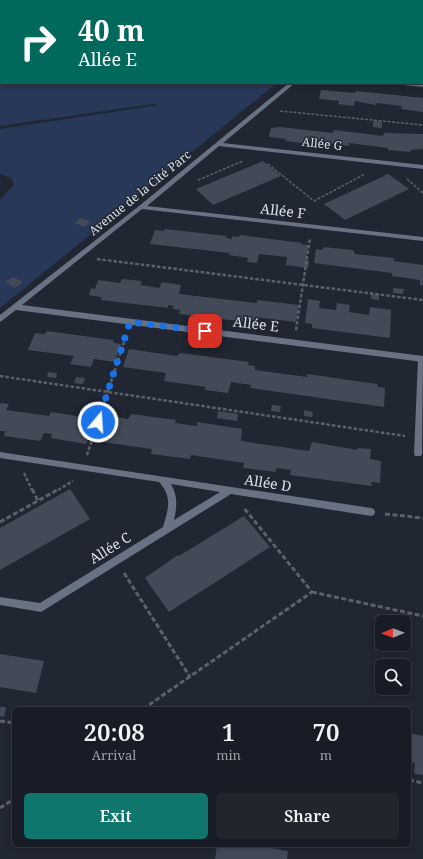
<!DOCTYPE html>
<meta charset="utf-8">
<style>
:root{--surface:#181c26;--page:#21252e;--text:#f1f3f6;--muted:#9fa1a7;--line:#363a43;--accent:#0f766e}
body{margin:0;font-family:"Noto Serif",serif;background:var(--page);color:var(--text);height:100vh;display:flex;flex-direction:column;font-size:15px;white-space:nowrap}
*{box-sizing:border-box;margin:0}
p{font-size:13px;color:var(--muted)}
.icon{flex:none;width:22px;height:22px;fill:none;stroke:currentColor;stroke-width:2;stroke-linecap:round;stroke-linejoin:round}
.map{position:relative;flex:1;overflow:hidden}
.details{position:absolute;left:12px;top:707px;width:399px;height:140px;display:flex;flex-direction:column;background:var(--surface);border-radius:6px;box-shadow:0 2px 6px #0003,0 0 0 1px var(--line)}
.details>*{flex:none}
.hud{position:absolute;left:0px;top:0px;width:423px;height:84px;box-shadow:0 2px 6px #0003,0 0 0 1px var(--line);background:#00695c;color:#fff;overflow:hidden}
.needle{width:26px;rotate:269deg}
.fabs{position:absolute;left:375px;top:615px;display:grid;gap:8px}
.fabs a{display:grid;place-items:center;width:36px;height:36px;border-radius:6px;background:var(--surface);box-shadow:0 2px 6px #0003,0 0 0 1px var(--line);font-size:20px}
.pin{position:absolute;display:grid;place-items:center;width:34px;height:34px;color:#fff;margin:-17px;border-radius:8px;box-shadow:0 2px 6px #0006}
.me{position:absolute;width:44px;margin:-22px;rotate:18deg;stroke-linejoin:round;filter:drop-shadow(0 0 3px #0008)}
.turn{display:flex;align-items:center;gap:14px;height:84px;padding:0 12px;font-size:18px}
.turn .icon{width:52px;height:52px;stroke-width:2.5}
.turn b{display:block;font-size:28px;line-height:34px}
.eta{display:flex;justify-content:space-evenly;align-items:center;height:68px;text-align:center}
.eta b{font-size:24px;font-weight:600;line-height:28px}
.action{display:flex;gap:8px;margin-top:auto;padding:8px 12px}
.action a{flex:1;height:46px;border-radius:6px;background:var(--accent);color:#fff;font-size:16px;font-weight:600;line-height:46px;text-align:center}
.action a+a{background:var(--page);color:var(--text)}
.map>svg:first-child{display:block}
.green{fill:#283858}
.building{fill:#434a57}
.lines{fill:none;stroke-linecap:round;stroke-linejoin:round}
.path-far2{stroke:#5b616c;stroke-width:1.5;stroke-dasharray:3 1.5;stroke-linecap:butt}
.path-far1{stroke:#5b616c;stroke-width:2.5;stroke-dasharray:3.5 2;stroke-linecap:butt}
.path{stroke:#5b616c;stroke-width:3;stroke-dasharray:5 2.5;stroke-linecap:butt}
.service{fill:#697283;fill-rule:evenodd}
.minor{fill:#697283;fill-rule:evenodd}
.route{stroke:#1a73e8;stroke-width:7;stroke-dasharray:0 12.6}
.labels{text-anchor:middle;stroke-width:3;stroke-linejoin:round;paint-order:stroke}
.far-street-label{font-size:12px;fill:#dce1e9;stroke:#202632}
.street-label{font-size:14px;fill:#dce1e9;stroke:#202632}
</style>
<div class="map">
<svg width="423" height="859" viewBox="0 0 423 859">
<rect width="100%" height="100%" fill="#202632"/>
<path class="green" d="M16,0H197L200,1H14Z
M0,14H1V83H277L0,308V200L14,185L11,178L0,174V129L159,105L153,104L0,126Z"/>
<path class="building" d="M321,90L355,93L356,91L423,98V112L401,109L402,106L377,103L376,105L355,101L354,106L338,104L339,101L319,99Z
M373,121L382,122V128L373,127Z
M280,127L333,133L334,130L383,136L384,133L423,134V149L411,150V152L388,150V148L349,143V146L309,141L308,144L286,141V139L269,137L271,128Z
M263,161L281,176L213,205L196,189Z
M388,174L409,189L345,220L324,204Z
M80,218L90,221L85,227L75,223Z
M165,229L227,236L226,238L232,239V236L239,237L240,235L302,243V245L293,244L308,245L306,260H309L308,268L286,265L287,257L259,254L257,263L247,262L248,258L229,255L230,253L150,244L155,230L164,231Z
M324,247L353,250L355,254L394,258V261L423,265V285H420V280L392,276V273L314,263L316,249L322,250Z
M13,277L23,282L15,288L5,282Z
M122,279L142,281L140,285L159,288L162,282L181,285L179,294L257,303V300L299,305L296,322L255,317L254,320L247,319V322L179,314L180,310L173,309L174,306L168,305V308L101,300V297L89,295L91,288L95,289L98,280L120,283Z
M393,288L404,289L403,294L393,293Z
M371,294L379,295V300L371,299Z
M308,299L320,301L319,308L336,310L337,303L350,305L349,312L369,315L370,307L391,310L390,338L312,328V324L305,323Z
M47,331L113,340L114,343L121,344L115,362L94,359L91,367L70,364L74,356L28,350L35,333L45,334Z
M129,349L177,356L180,353L249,362L248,365L255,366V370L307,377V374L377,384L378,387L385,388L384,407L250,388L251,385L231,382L228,393L205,390L206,387L164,381L166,373L123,367Z
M48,372L57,373L56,378L47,377Z
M76,377L85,378L83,384L74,383Z
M0,403L9,404L6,410L49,416L51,412L96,419L86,444L51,438L52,434L44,433L40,441L4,436L5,431H0Z
M272,405L281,406L280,412L271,411Z
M304,410L313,412L312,417L304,416Z
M218,411L238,414L237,421L217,418Z
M104,414L127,419L130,417L131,414L176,420L175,423L197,426V422L242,429L241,441L309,451L312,442L357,450V448L371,449L370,459L381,461L380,483L371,482L372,486L290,475L291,470L276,468V472L243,468L244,463L191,455L190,459L151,454L152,449L95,441Z
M70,489L90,519L0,570V528Z
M244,516L270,547L169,612L145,578L178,555L179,556Z
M0,654L44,661L36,693L0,687Z
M0,707H6L4,717L0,716Z
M409,733L423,736V775L414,774L415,763L409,762Z
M217,845H255L288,851L287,859H215Z"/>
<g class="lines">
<path class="path-far2" d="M233,0L235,1
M373,0L377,1
M280,111L423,125
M268,164L314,201L365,174
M407,179L423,193
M198,180L243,161"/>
<path class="path-far1" d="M97,259L423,300
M296,330L310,238
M0,376L405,436
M87,455L126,336
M24,473L32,490
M58,490L73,481"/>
<path class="path" d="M32,489L38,501
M385,514L423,518
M0,522L59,489
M124,573L190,677
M312,592L423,616
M143,709L312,592L244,508
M0,721L14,723
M409,780L423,783
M0,808L14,799"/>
<path class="service" d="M423,356L422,454L421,456H415L414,454L418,359L419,357Z"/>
<path class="minor" d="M422,18H423V20H422Z
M289,83H295L223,143L423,165V169L219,146L147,206L423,237V241L142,209L22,305L423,356V362L16,310L0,322V315L139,206Z
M400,83H423V87L403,85Z
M0,452L371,508L374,509L375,512L374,515L371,516L231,494L41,612L0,605V597L40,603L163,527C168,510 173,497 159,482L0,458ZM171,484L220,492L174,520C177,507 178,496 171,484Z"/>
</g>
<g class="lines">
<path class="route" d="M98,422L130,322L205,331"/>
</g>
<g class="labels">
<g class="far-street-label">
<text transform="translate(322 144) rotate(6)" y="4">Allée G</text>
<text transform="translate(140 193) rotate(-39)" y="4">Avenue de la Cité Parc</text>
</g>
<g class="street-label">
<text transform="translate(283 211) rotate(7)" y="5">Allée F</text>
<text transform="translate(256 324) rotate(7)" y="5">Allée E</text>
<text transform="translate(268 483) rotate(9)" y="5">Allée D</text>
<text transform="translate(110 548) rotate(-32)" y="5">Allée C</text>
</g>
</g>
</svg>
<div class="fabs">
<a><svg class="needle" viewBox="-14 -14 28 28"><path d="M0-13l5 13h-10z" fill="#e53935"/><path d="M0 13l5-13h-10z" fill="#9fa1a7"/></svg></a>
<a><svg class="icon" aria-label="search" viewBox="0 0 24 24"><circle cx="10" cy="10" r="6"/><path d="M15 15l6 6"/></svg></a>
</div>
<div class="pin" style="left:205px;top:331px;background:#d93025"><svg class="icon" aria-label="arrive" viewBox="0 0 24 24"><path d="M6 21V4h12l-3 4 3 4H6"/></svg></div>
<svg class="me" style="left:98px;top:422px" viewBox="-20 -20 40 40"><circle r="17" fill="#1a73e8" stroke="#fff" stroke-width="3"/><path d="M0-11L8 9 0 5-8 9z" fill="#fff"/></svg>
<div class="hud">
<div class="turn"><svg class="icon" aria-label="right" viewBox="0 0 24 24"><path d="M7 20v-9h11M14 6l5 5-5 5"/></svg><div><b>40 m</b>Allée E</div></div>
</div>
<section class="details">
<div class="eta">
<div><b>20:08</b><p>Arrival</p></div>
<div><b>1</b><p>min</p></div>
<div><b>70</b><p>m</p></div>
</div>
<div class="action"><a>Exit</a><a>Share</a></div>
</section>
</div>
